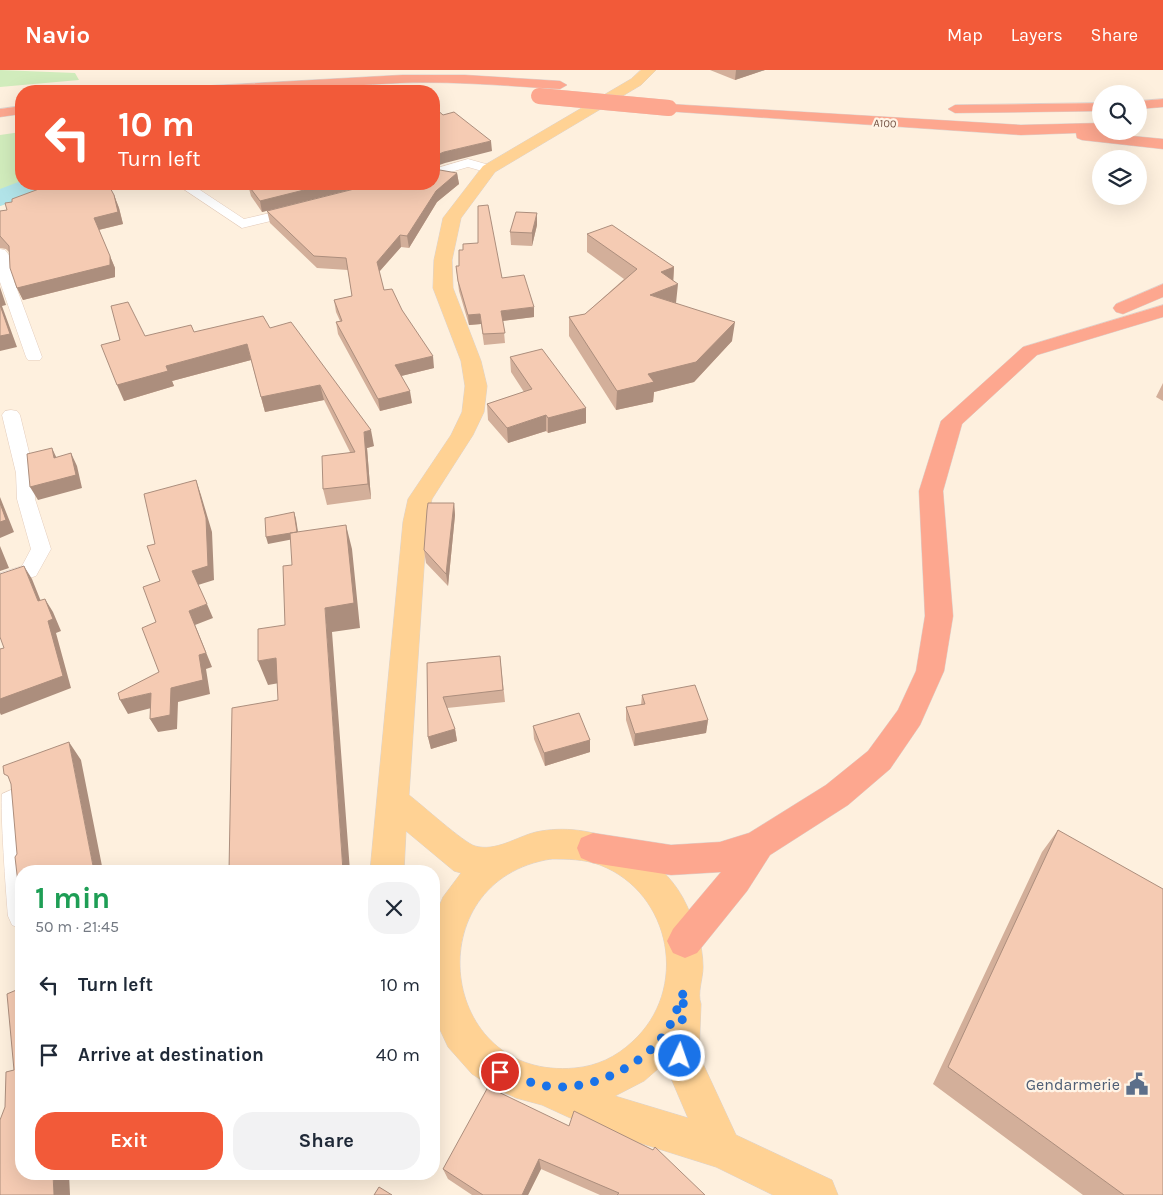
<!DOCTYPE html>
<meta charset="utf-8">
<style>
:root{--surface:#fff;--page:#f2f2f3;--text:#1f2937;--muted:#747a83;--accent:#f25a39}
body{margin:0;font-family:Karla,sans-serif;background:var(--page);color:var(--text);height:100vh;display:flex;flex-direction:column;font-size:19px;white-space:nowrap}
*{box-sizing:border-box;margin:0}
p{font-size:16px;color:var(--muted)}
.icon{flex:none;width:28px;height:28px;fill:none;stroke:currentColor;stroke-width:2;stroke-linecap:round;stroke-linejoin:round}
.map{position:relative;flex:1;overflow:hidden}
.details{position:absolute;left:15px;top:795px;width:425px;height:315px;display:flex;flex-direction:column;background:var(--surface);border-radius:20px;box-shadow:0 5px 20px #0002}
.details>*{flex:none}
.banner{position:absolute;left:15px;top:15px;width:425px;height:105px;border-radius:20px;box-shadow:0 5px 20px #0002;background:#f25a39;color:#fff;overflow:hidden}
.buttons{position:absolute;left:1092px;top:15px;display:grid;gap:10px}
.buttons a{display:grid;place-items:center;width:55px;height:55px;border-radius:50%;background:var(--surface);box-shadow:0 5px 20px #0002;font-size:25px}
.pin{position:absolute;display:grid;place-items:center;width:42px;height:42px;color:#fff;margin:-21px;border:2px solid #fff;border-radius:50%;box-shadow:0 1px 5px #0007}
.me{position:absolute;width:55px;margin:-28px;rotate:3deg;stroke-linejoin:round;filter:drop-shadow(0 0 4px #0008)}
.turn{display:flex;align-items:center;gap:18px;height:105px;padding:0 20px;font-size:22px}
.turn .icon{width:65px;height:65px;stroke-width:2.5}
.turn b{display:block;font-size:35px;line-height:42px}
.round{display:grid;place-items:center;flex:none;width:52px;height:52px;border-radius:20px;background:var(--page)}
.headline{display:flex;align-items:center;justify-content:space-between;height:85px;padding:0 20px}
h1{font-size:30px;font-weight:700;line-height:38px;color:#1e9e55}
.action{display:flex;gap:10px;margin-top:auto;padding:10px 20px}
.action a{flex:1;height:58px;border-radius:20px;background:var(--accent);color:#fff;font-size:20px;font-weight:700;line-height:58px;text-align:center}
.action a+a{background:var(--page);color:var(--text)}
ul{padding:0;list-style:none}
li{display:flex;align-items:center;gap:15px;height:70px;padding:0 20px}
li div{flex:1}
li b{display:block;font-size:19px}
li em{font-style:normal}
header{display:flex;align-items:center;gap:30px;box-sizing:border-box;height:70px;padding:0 25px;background:var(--accent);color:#fff}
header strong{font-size:24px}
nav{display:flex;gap:28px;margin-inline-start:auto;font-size:18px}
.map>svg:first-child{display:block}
.green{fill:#d1ecbc}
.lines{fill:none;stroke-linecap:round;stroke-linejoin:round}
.river{fill:#b1e3e8;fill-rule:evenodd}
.minor-casing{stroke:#e4cdbd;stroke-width:1}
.primary-casing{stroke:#dbd3cf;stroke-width:1}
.motorway-casing{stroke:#dbd3cf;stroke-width:1}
.minor{fill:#fff;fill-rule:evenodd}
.primary{fill:#ffd294;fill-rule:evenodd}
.motorway{fill:#fda78f;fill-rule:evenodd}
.motorway-bridge-casing{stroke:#dbd3cf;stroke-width:16;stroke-linecap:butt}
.motorway-bridge{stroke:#fda78f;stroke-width:16}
.wall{fill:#d3af9a}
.shaded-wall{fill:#ac8e7d}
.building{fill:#f5cbb3;stroke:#ac8e7d}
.route{stroke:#1a73e8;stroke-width:9;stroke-dasharray:0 16.2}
.labels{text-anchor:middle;stroke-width:4.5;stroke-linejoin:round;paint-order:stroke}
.far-street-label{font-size:11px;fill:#755445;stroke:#fff4e6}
.near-service-label{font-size:16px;fill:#4e5e75;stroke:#fff4e6;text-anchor:end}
</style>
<header>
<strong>Navio</strong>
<nav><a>Map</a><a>Layers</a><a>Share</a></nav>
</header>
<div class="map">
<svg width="1163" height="1125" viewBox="0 0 1163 1125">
<rect width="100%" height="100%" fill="#fef0de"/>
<path class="green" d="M0,0L75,3L79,10L0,17Z
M21,62V114H55L0,136V65Z"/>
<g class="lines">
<path class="river" d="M21,111V114H53L49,120L0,136V119Z"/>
<defs>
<path id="minor" d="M468,89L493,96L495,99L489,103L468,97L434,107V99Z
M176,114H191L244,149L295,137L302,141L300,144L242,158Z
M0,179L5,180L13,190L14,211L42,287L40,290H28L26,287L0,212Z
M11,340L17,341L20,345L34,403L35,429L51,479L36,506L0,517V503L22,496L31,479L17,429L16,403L2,345L5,341Z
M11,720L20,724L23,731L30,801H21V859L12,855L8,846C6,824 0,739 2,724Z"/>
<path id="primary" d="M641,0H656L641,15L495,102L461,148L452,190L453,218L481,291L487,316L484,342L473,365L432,429L427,452L409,725C421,734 464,773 475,776C496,782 516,767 536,762C591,750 656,779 683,828C694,849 703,873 703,897C703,909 697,923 701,934L699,985L736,1065L832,1110L838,1125H773L716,1097L592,1058L542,1035L516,1028L492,1017L472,1004L448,977L434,947V848L443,827L461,803L454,801L406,761L404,801H370L403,452L408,429L451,365L462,342L465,316L461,291L433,218L434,190L443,148L483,96L631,9ZM551,789C567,789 584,789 600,795C672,823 690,920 632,972C616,987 597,996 575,998C438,1011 415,810 551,789ZM664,994L667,999L688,1048L615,1026L644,1011Z"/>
<path id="motorway" d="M402,5H465L560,11L567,15L560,19C507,16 454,11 400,13C327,16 253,26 180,21L187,17Z
M1163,29V37L1139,39V31Z
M1101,33V41L955,43L948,39L955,35Z
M669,34L1021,55L1101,53V61H1106L1101,63L1163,69V79L1082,70L1077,68L1076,63L1021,65L664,41L662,38L664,35Z
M21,36V44L0,47V39Z
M1163,214V227L1123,244L1116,242L1113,238L1116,234Z
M1163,235V247L1037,285L962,354L943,421L953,546L944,601L920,655L890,699L848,735L770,785L747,821L697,883L685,888L673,883L667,871L673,859L721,802L671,805L593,793L581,788L577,778L581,768L593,763L671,775L720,772L749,763L826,715L868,681L898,640L916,601L925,546L919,421L941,351L1023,277Z"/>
</defs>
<use href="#minor" class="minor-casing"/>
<use href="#primary" class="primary-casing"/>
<use href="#motorway" class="motorway-casing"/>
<use href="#minor" class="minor"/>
<use href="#primary" class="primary"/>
<use href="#motorway" class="motorway"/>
<defs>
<path id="motorway-bridge" d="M539,26L669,38"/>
</defs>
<use href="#motorway-bridge" class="motorway-bridge-casing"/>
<use href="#motorway-bridge" class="motorway-bridge"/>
</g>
<path class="wall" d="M710,0H765L735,10Z
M457,103L459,114L437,132L409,178L401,177L379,202L384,220L402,240L434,298L401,306L412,333L380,341L338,264L336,252L340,251L336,242L334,230L352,226L348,200L317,198L270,153L267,141Z
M373,114L262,142L251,126L248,115Z
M114,125L119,138L123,154L99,160L115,198V207L23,230L17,218L9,182L6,179L0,178V141Z
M537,155L532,176L511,175L510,162Z
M587,164L674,197L673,211L676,233L732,271L694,312L654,322L653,332L616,340L569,266V247L585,244L624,209L587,182Z
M463,180L502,208L534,247L503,251L505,273L484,275L481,254L469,255L459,221L456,196H459Z
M270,258L374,376L367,378L371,429L327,435L323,419L350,382L324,330L265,342L251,290L172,311L174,316L124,331L145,266L194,262Z
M510,287L586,353L548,363L546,361L508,373L488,350L487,334L524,322L511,302Z
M1163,313V331L1156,327Z
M454,433L455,445L448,516L426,493L424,480Z
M500,586L505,632L447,638L455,659L457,671L431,679L428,667L427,593Z
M642,625L708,650L706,663L634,676L626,650V637L641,635Z
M533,656L590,670V682L545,696L534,669Z
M1058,760L1163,1125H1083L933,1014L1042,782Z
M569,1056L705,1125H600L541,1099L528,1125H472L448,1109L443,1099Z"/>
<path class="shaded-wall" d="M736,0H765L735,10Z
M491,71L492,81L445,93L434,97V86L444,82Z
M457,103L459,114L437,132L409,178L407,166L436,121Z
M328,114H373L262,142L260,131Z
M114,125L119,138L123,154L98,160L94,148Z
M537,143V155L532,176V163Z
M400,165L401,177L378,203L377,192Z
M110,186L115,198V207L23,230L17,218Z
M674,197L673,216L661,202Z
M678,214L676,233L650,225Z
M0,217L6,235L2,236L17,277L0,281Z
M534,237V247L502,251L501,241Z
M480,244L481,254L469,255L468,245Z
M735,252L732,271L694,312L654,322L653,332L616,340L617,321L648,304Z
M247,274L251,290L172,311L174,316L124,331L117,315L166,296Z
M433,286L434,298L397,307L395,295Z
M320,315L324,330L265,342L261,327Z
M410,321L412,333L380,341L378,329Z
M586,338V353L548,363V348Z
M546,345V361L508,373L507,358Z
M371,360L374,376L367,378L371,429L368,414L364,362Z
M52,378L58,391L54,388Z
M71,383L77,396L82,418L38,430L30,417Z
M196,410L201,425L212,462L214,510L198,515L192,501Z
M0,427L14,462L0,468Z
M454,433L455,445L448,516L446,504Z
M294,442L296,449L299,468L268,474L266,467Z
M346,455L352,479L360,558L332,562L350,801H343L325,538Z
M0,476L9,498L0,501Z
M24,496L32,509L46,544L38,531Z
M45,529L53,542L61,561L56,563L71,618L1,645L0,643V629L48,551Z
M207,534L213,548L195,555L212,597L206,599L210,624L178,632L177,659L158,662L150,649L171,618L189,541Z
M276,588L285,612L268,615L258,591Z
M151,623L159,636L128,644L120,630Z
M708,650L706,663L634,676L635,664Z
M455,659L457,671L431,679L428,667Z
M590,670V682L545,696L544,683Z
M69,672L81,690L103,801H94Z
M539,1089L541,1099L528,1125H522Z
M53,1104H69L70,1125H54Z"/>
<path class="building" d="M434,38H435L443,45L454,42L491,71L444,82L434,86Z
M434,99L457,103L436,121L407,166L400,165L377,192L384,220L392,219L402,240L433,286L395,295L410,321L378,329L336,252L342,251L334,230L352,226L346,188L314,186L267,141L374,114H434Z
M56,114H108L114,125L118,142L94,148L110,186V195L17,218L10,198L9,176L0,166V141L7,140L5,133L12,132V129L47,116Z
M253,114H328L260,131L248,115Z
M488,135L502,208L524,205L534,237L501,241L505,263L483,264L480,244L468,245L458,211L456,196H459V180H463V174L478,173V136Z
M516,142L537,143L532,163L510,162Z
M612,155L674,197L661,202L678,214L650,225L735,252L696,292L648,304L654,312L617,321L569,247L585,244L637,199L587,164Z
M128,232L145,266L191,255L194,262L263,246L270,258L291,252L371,360L364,362L368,414L323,419L322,386L355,382L320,315L261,327L247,274L166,296L168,301L117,315L101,275L120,270L111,236Z
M0,235L10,264L0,266Z
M542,279L586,338L548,348L546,345L507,358L487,334L532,319L510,287Z
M52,378L54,388L71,383L76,405L30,417L27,384Z
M196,410L206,448L208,496L192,501L207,534L189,541L206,583L199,585L203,610L171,618L170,645L150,649L151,623L120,630L118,623L159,602L142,558L156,552L143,517L160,511L147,476L155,474L144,424Z
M0,433L6,450L0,452Z
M428,433H454L446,504L424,480L427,440Z
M294,442L297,462L266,467L265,448Z
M346,455L354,533L325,538L343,801H229L232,638L278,630L276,588L258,591V559L285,555L283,496L292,495L290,463Z
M24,496L38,531L45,529L53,549L48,551L63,606L0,629V579L4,578L0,567V504Z
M500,586L503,620L443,627L455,659L428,667L427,593Z
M695,615L708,650L635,664L626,637L645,634L642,625Z
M579,643L590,670L544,683L533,656Z
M69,672L94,801H21V839L15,787L17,784L11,714L8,706L4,704L3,696Z
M1058,760L1163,819V1125H1124L948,997Z
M21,918V1104H53L54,1125H0V1050L5,1037L6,1002L14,1000L7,924Z
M488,1017L569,1056L574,1041L653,1080L655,1077L705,1125H617L619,1123L539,1089L522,1125H483L443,1099Z
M379,1117L392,1125H374Z"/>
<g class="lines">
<path class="route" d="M500,1002C514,1006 527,1012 541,1015C587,1025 650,995 671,953C676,943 680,931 684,921L680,986"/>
</g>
<defs>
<symbol id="civic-bare" viewBox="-9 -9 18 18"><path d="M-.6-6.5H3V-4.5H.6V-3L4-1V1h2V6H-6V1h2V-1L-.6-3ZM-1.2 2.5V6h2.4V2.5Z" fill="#5c6f8a" stroke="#fff4e6" stroke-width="2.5" paint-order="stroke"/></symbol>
</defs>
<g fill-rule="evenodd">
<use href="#civic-bare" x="1121" y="998" width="32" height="32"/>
</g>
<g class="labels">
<g class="far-street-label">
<text transform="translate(885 53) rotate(3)" y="4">A100</text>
</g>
<g class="near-service-label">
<text x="1120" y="1020">Gendarmerie</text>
</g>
</g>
</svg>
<div class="buttons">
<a><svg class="icon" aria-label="search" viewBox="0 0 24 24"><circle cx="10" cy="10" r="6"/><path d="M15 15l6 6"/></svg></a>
<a><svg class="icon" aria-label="layers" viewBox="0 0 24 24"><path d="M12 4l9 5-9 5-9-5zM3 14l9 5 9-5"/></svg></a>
</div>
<div class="pin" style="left:500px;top:1002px;background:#d93025"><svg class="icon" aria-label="arrive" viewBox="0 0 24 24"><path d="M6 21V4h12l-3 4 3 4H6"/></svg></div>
<svg class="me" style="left:680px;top:986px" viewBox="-20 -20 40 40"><circle r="17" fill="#1a73e8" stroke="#fff" stroke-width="3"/><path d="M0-11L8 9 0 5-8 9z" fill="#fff"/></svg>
<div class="banner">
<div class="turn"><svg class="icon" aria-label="left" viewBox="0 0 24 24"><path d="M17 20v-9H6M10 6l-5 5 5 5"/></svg><div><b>10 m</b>Turn left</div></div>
</div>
<section class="details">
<div class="headline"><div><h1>1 min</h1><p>50 m · 21:45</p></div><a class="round"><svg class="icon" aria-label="close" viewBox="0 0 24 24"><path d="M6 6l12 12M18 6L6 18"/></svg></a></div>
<ul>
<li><svg class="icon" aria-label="left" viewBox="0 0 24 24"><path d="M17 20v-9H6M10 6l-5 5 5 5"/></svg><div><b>Turn left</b></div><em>10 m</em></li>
<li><svg class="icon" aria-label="arrive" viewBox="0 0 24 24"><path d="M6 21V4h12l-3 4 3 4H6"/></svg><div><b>Arrive at destination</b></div><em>40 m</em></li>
</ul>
<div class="action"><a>Exit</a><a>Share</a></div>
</section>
</div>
